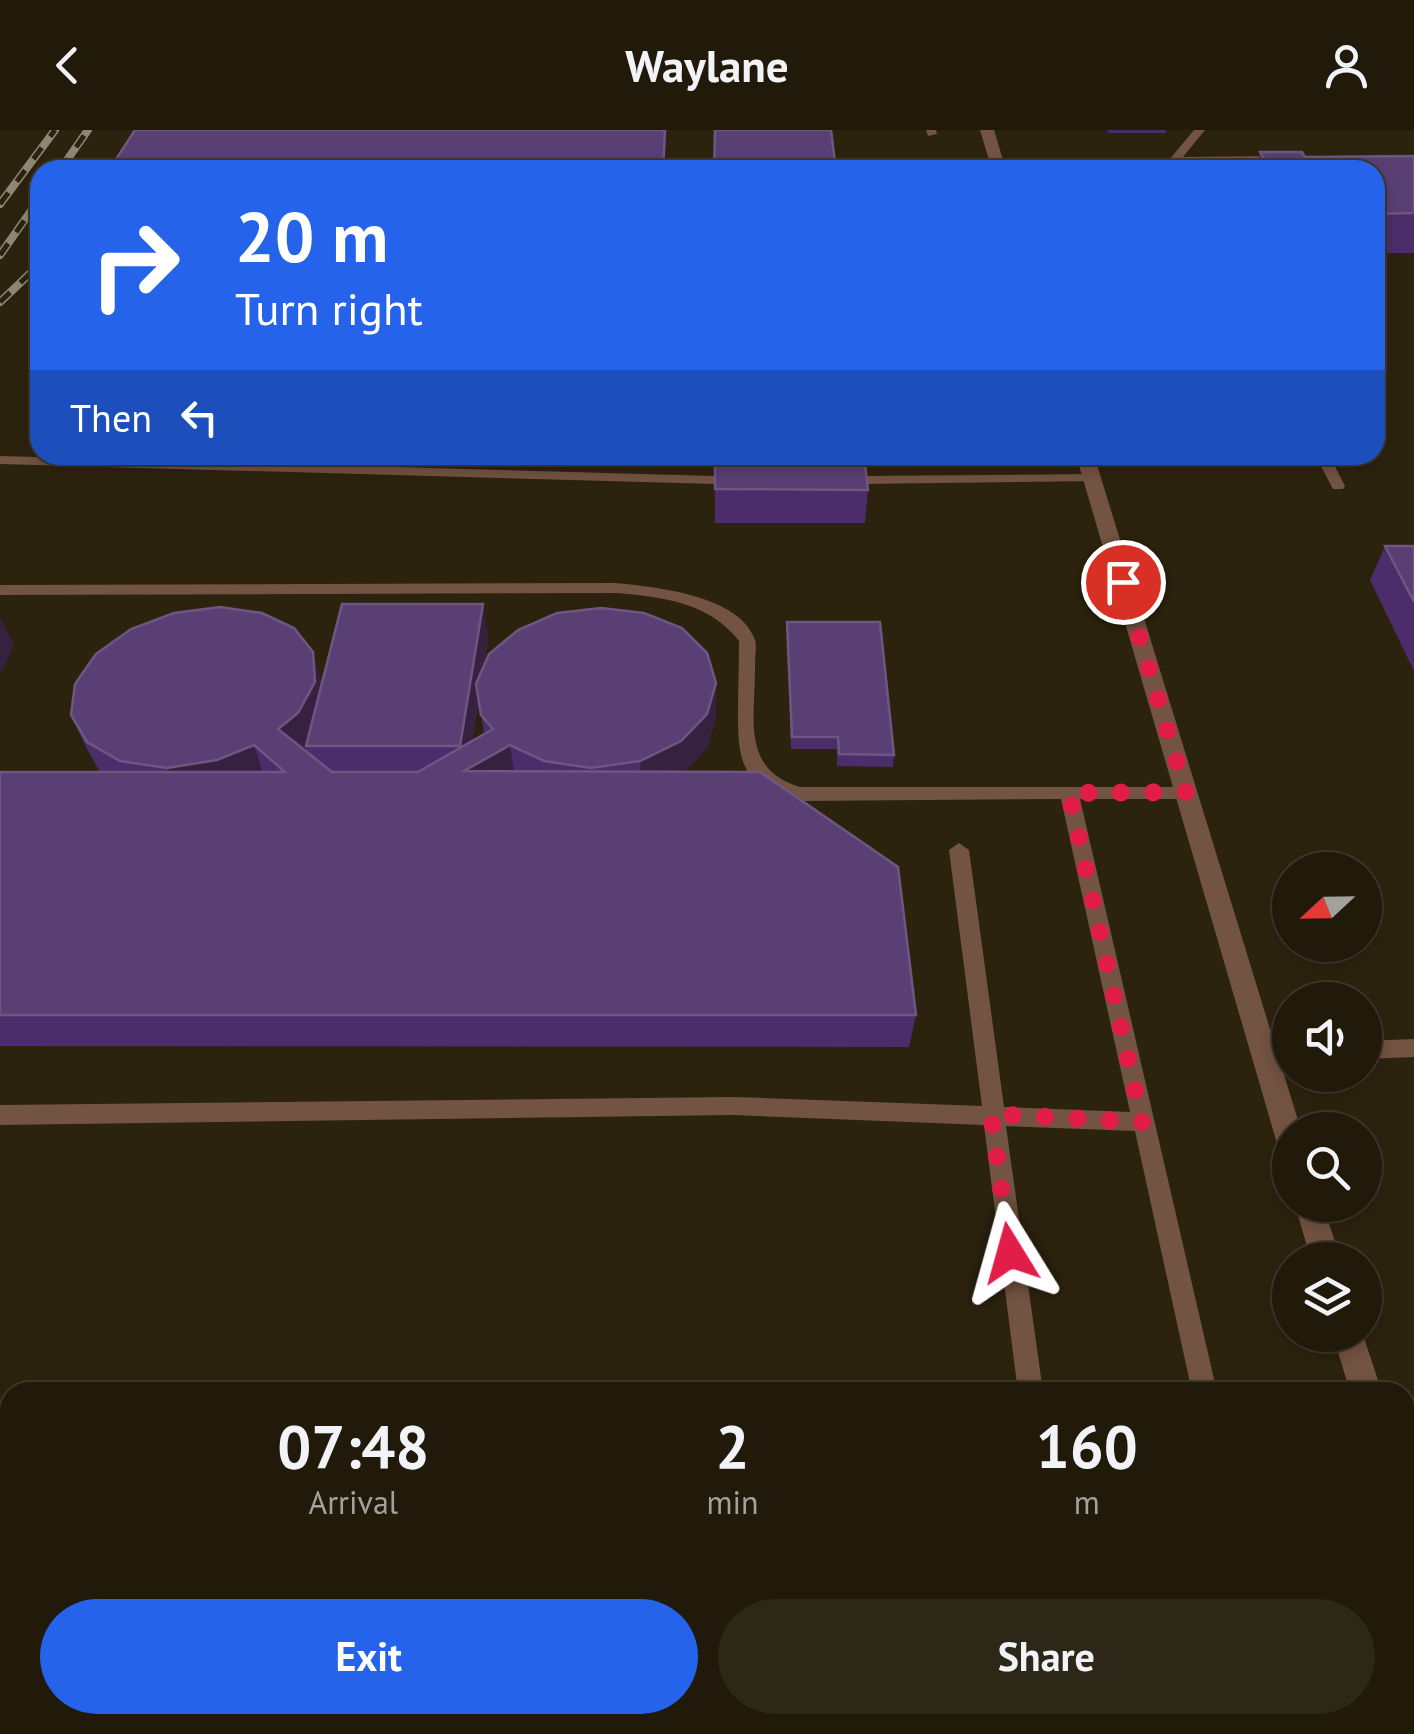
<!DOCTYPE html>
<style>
:root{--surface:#211a0a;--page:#2d2718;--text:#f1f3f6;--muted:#a2a19c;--line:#3e382b;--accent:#2563eb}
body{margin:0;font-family:"PT Sans",sans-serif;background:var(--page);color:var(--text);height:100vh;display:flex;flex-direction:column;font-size:38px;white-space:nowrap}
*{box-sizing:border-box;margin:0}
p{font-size:32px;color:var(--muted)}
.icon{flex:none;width:55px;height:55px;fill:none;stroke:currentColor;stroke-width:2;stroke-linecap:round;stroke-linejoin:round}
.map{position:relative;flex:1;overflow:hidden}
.sheet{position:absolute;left:0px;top:1252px;width:1415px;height:352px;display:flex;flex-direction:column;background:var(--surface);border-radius:30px 30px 0 0;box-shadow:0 5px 15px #0003,0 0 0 2px var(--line)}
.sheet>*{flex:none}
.banner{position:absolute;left:30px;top:30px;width:1355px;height:305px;border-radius:30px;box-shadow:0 5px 15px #0003,0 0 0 2px var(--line);background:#2563eb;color:#fff;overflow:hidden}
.needle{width:65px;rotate:248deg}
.fabs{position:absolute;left:1272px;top:722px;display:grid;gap:20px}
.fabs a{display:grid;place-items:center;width:110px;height:110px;border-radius:50%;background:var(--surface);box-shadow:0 5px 15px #0003,0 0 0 2px var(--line);font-size:50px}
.pin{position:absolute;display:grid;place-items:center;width:85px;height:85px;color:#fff;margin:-42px;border:5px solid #fff;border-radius:50%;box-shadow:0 2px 10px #0007}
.me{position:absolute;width:110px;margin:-55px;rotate:352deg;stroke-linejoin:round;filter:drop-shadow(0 0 8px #0008)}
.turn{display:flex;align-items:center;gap:35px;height:210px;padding:0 40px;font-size:45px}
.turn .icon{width:130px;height:130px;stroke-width:2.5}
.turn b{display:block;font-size:70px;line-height:85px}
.then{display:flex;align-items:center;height:95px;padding:0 40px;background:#0003;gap:20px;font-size:38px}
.eta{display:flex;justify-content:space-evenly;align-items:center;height:170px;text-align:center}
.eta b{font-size:60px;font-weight:700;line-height:70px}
.primary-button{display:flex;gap:20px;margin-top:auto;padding:20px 40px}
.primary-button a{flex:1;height:115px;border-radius:60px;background:var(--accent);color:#fff;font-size:40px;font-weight:700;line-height:115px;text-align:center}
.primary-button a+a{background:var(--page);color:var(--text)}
header{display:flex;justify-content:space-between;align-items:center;height:130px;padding:0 40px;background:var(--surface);font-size:45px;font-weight:700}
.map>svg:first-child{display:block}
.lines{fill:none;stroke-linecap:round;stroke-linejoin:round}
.service{fill:#735341;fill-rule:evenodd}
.minor{fill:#735341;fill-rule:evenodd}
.rail-casing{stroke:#8e8777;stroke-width:8}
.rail{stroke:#2c230e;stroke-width:5;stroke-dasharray:14;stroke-linecap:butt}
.wall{fill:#4a2d6a;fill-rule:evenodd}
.shaded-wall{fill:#372141}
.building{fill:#593f74;stroke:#6e5681;stroke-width:2.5}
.route{stroke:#e11d48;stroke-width:18;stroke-dasharray:0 32.4}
</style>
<header><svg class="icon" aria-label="back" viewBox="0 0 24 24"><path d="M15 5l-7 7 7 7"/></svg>Waylane<svg class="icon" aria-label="person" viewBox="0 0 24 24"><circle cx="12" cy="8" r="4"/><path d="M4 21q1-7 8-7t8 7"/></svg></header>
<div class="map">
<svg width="1414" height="1604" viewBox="0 0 1414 1604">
<rect width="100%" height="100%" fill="#2c230e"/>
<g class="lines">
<path class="service" d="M926,0H936L937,4L928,6Z
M1194,0H1205L1183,27L1277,26L1282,29L1277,32L1181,33L1180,36H1172L1169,30Z
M1315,325H1329L1345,356L1343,359H1333Z
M0,326L715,346L722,350L715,354L0,334Z
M1092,344L1097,345V351L859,354L852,350L859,346Z
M616,453C655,457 740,465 755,510C757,516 755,526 755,533C756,585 739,639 800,657H1192L1195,662L1192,667L1186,669H1080L1217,1262H1192L1135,1001L1006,996L1043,1262H1018L984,995L733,985L0,995V975L733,967L982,976L949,720L959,713L969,720L1004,977L1130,982L1061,669L800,671C744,655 738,638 738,584C738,559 739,535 739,511C709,472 662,467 616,463L0,465V455Z
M1414,909V927L1365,929V911Z
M1290,913V931L1256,929L1253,923L1256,917Z
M1062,1595H1092L1093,1604H1063Z
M1267,1595H1297L1299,1604H1269Z"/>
<path class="minor" d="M980,0H994L1006,40H992Z
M1076,325H1094L1301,1000H1290V1022L1280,1019L1276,1010Z
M1295,1075H1323L1341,1130H1311Z
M1333,1205H1363L1382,1262H1350Z
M1405,1377L1414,1381V1441L1405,1437Z"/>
<defs>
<path id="rail" d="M60,40L88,0
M0,74L55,0
M0,125L40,68
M0,172L40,134"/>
</defs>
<use href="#rail" class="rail-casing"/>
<use href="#rail" class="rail"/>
</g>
<path class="wall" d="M1107,0H1166L1165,3H1109Z
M1260,22L1305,27L1414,26V123H1375V40H1246L1249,29H1258Z
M715,325L868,360L865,393H715Z
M1385,416H1414V541L1370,450Z
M787,492L894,625L893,637L837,636V619H791Z
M488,508L484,537L716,553V587L707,618L685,642L916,885L909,917L0,916V642H100L87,619L71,585L322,553ZM479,570L484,604L472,611Z"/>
<path class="shaded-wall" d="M665,0H667L665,40H663Z
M483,474L488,508L468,639L510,615L515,649L470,675L460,616Z
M0,487L14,516L0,545Z
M313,522L323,557L324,586L308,617L306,616V619L289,633L278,599Z
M716,553V587L707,618L682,645L642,665L640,631Z
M254,615L265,649L181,671L167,638Z"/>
<path class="building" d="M135,0H665L663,40H109Z
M715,0H831L836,40H714Z
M1260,22H1302L1305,27L1414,26V83L1375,84V40H1256L1249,29H1264Z
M715,325H864L868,360L715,359Z
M1385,416H1414V472Z
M342,474H483L460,616H306Z
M220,477L262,483L294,498L313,522L315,552L298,583L278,599L332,642H418L493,599L481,585L476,554L489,524L518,500L557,483L601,478L644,483L682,498L707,523L716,553L707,584L681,611L640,631L591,638L544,631L510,615L464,641L760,642L898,737L916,885H0V642H285L254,615L217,630L167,638L120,631L87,612L71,585L75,554L96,524L131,499L174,483Z
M787,492H880L894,625L839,624L838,607H792Z"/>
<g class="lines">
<path class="route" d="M1010,1123L991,984L1142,992L1069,663L1186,662L1123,452"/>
</g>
</svg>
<div class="fabs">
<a><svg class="needle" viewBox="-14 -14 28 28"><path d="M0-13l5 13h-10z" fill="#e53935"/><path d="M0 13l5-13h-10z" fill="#a2a19c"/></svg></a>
<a><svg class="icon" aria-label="sound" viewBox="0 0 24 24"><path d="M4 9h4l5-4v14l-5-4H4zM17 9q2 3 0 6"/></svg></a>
<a><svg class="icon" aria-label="search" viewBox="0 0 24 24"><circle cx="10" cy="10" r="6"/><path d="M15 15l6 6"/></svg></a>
<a><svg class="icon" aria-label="layers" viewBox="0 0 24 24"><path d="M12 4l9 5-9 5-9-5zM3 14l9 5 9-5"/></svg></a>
</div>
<div class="pin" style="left:1123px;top:452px;background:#d93025"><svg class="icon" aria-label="arrive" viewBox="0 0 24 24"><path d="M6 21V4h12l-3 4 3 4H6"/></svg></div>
<svg class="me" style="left:1010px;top:1123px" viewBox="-20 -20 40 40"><path d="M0-17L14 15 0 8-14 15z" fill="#e11d48" stroke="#fff" stroke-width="4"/></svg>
<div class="banner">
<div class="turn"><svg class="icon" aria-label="right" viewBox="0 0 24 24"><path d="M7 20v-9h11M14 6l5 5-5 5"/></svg><div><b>20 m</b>Turn right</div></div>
<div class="then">Then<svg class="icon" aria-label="left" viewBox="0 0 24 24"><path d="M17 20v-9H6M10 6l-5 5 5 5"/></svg></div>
</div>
<section class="sheet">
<div class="eta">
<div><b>07:48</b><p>Arrival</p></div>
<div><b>2</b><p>min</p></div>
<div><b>160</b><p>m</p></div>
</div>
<div class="primary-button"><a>Exit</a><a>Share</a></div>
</section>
</div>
